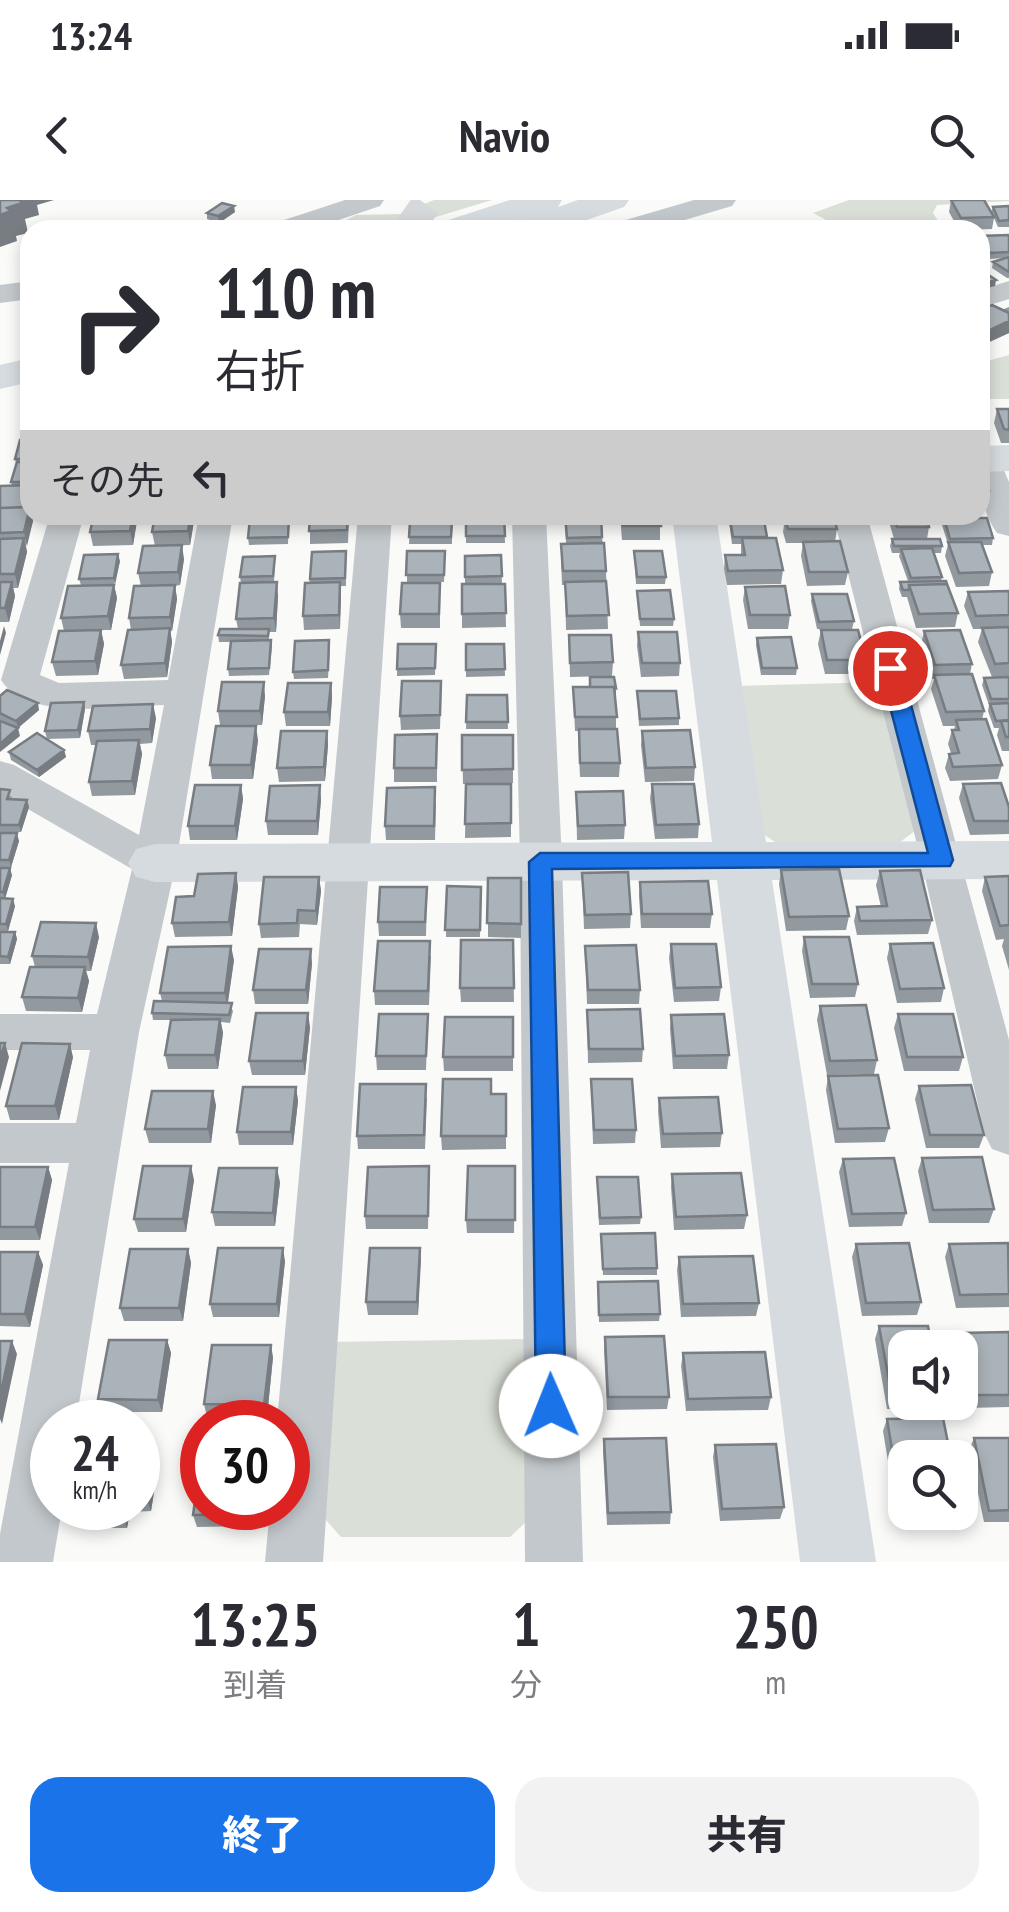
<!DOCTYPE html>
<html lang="ja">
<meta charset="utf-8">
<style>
:root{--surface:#fff;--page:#f2f2f3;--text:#2b2b33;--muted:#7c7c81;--accent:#1a73e8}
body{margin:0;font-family:"PT Sans Narrow","Noto Sans JP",sans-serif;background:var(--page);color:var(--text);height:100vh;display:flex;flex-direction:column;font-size:38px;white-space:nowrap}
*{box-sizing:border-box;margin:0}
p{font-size:32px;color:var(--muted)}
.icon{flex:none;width:55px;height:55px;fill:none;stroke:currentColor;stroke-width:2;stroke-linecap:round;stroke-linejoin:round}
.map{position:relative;height:1362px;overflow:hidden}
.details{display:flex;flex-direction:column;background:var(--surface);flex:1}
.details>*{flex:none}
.hud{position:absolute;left:20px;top:20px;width:970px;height:305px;border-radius:30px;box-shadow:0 5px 15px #0003;background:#fff;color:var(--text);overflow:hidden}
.tools{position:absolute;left:888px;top:1130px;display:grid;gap:20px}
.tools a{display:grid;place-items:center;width:90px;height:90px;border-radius:20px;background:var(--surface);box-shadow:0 5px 15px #0003;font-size:50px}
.speed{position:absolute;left:30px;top:1200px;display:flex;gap:20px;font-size:50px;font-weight:700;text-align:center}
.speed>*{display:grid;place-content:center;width:130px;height:130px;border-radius:50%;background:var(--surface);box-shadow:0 5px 15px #0003;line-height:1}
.speed small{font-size:25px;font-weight:400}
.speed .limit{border:15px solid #d22;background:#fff;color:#111}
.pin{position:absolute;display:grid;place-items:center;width:85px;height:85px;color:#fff;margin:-42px;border:5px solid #fff;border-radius:50%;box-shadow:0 2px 10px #0007}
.me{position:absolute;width:110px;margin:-55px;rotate:359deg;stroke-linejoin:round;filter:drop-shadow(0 0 8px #0008)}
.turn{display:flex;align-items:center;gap:35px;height:210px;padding:0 30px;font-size:45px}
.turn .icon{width:130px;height:130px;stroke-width:2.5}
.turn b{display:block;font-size:70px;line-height:85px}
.then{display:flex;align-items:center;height:95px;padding:0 30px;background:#0003;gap:20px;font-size:38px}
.eta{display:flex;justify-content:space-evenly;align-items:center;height:170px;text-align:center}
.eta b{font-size:60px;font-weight:800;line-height:70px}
.action{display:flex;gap:20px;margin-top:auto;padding:20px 30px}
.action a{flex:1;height:115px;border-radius:30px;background:var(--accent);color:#fff;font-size:40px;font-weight:800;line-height:115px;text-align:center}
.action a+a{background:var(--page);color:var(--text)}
.status{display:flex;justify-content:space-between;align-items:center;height:70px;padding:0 50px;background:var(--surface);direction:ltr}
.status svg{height:28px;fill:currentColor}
header{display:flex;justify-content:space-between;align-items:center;height:130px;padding:0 30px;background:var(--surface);font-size:45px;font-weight:800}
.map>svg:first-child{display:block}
.green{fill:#dadfd7}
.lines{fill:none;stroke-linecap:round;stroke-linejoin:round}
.street-tunnel{stroke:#d5d9db;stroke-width:30;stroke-dasharray:30 15;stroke-linecap:butt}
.street{fill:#c3c8cc;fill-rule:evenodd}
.secondary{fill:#d6dbdf;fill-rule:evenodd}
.highway{fill:#d6dbdf;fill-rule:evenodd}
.wall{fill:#929a9f}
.shaded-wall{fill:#777d82}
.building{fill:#aab3b9;stroke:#777d82;stroke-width:2.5}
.route{fill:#1a73e8;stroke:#114b97;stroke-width:2.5}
</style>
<div class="status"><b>13:24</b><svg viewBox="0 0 49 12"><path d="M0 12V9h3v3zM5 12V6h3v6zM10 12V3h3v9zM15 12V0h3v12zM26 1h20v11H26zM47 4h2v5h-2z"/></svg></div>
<header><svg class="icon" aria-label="back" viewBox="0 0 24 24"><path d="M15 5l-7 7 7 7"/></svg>Navio<svg class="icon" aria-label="search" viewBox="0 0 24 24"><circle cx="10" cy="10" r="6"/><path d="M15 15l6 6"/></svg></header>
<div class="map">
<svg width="1009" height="1362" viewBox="0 0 1009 1362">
<rect width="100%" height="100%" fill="#fafaf8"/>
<path class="green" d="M434,0H492L393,30H327L356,15L400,14Z
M849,0H1009V1L937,5L933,13L944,30H845L813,13Z
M1009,155V199H980V163Z
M879,482L915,631L900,642L778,644L763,634L734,486Z
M531,1139L529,1319L510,1337H341L318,1311L326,1142Z"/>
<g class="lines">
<path class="street-tunnel" d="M405,8L437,30"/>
<path class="street" d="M345,0H384L380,6L309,30H268L272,24Z
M694,0H736L732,6L651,30H608L612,24Z
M30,81V99L0,103V85Z
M1009,81V99L980,108V90Z
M980,250L996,252L1009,282V336L997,333C979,308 980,280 980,250Z
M50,315H84L40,475L59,483L168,480L199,315H233L176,663L139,832L76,1222H52V1308H62L53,1362H0V1334L69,963H0V923H76L90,850H0V814H97L132,669L0,593V561L14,565L139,635L164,505C120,506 28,522 1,480Z
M358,315H392L323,1362H265L270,1308H288V1222H277Z
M512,315H546L562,662L583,1362H525L520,662Z
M833,315H867L1009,840V955L992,949L985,935L921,660Z"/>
<path class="secondary" d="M1009,245V271L980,272V246Z
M672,315H716L766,642L1009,641V679L772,680L876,1362H800L717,680L155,682L136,677L128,663L136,649L155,644L712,642Z"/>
<path class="highway" d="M510,0H562L558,7L578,0H629L624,7L558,30H505L511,23L524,18L487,30H433L439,23Z
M30,158V182L0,189V165Z"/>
</g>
<path class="wall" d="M951,0L991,12L993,7L1009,6V27H998L994,18L992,29L959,30L949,12Z
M235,12L219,23L207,19V13Z
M1009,35V78H1007L992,68L993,62L1006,58L989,59L980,44V36Z
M1009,107V133L980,145V110L1004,111V109Z
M997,209H1009V243H1001L994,223Z
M30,240V315H32L33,321L26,346L27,352L18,388H13L15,396L9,422H0V286H12L11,282L16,263L15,259Z
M980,268L989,290L986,304H980Z
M138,315L133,345L93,346L90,332Z
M155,315H195L190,345L155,346L152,332Z
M310,315H349L348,343L310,344Z
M393,315H450V321H452V344H409L410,325H393Z
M466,315H504L505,343H466Z
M565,315L602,337L606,371L608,429L566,430L565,385H562L561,357V344H566Z
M620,315H660V340H622Z
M728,315H763L767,338L783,370L781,384L727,385L724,369L725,355H741V344H732Z
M795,315H833L837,329L835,342L848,372L845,385L807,386L801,356L803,343H786L783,332L785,318H795Z
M887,315H926L929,327L927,339L942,346L941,353H934L942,377L941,381L958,413L955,427L916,428L907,397H902L899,389L900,382L908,381L899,356L900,353H892L890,346L892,339H894Z
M289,317L288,344L249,345L248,338Z
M944,318L993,338L992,345H982L992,372L989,386L956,387L945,356L948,344L942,325Z
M346,351V386H340V429L304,430L303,416L310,379Z
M407,351H445L444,382H407Z
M634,351L666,377L665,384H636Z
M501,355L502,384H465V356Z
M184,359L180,385L175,386L177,399L172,431H170L172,442L167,477L124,479L121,465L131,430L129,418L141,386L138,373Z
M120,361L114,385L117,398L111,430H101L104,444L98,475L56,476L52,462L64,431L61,418L81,385L79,379Z
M275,363L274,382L278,396L276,432H269V440H271L272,447L269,475L229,476L228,469L231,442H219L218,435L238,429L236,419L241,383L240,377Z
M440,383V428H401L400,414Z
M462,384H505L506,427L462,428Z
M745,387L790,415L788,429H748L743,400Z
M637,391L674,419L673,426H640Z
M1009,391V477H992L978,442L982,429H973L964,406L968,392Z
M812,394L854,421L852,429H817L811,401Z
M821,430L866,460L863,474H825L818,444Z
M924,431L972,464L970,474L984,511L982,520L1002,565L998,579L950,581L945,568L949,554L951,553L948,544L952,530H954L955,526H943L931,489L934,479H932L921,445Z
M638,432L680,463L679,476L641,477L637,446Z
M569,435L613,462L612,476L570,477Z
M757,438L797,468L796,475H761L756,445Z
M436,444L435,475L397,476V469Z
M466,444H504L505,476L466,477Z
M330,447L328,478L294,479L293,472Z
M590,477L616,488V529L620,563L619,577H580L578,531H575L573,487H589Z
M1009,477V551H1002L997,535L999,528H994L988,511L989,505L982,485L984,478Z
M331,483L332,497L330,526H286L284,512Z
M637,491L679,518V525L639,526Z
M441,495L440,529L401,530L400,516Z
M467,495H507L508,529H466Z
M0,496L39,510L18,528L0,520Z
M265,496L262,525H220L218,511Z
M84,502L85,509L80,538L47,539L45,531Z
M156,518L152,543L140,544L142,554L135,595L92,596L89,582L96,545H91L88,531Z
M327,531L328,545L325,581L279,582L277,568Z
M642,531L695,567L694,581L645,582L641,545Z
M437,534V582H394V568Z
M462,535H513V583L463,584Z
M258,540L253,579H212L210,565Z
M64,550L66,557L39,577L11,560L9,552Z
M466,584H511V637L465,638Z
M652,584L699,624L698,638L655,639L650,598Z
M963,584L1009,607V634L970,635L959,598Z
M241,585L243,599L237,640H190L188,626Z
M0,589L12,597L11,599L27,600L29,607L21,632H0Z
M576,592L625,625L624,639L577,640Z
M321,599L318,635H268L266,621Z
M436,602L435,640H386L385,626Z
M0,633L19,641L11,667H0Z
M0,668L12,675L5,698L15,706L8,731H0Z
M781,670L849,716L846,730L786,731L779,684Z
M880,671L932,720L928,734L857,735L854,721L857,707H881L876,685Z
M236,673L238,687L232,736L175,737L172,723L194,696Z
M582,673L631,714L630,728L584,729Z
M1009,676V770L1002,746L1004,739L996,740L982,691L985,677Z
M319,677L321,691L317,725L300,724L299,737L261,738L259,724Z
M488,678H521V738L488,737Z
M640,682L712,714L710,728H641L639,696Z
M447,686L481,687L480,737H446Z
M427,687L426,736H379L378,722Z
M0,732H15L17,739L10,764H0Z
M99,737L91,771H86L89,781L82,812L26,811L22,797L35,767L32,756Z
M804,737L858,784L855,797L810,798L802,751Z
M513,740L514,802H461L460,788Z
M671,744L721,787L719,801L674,802L669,758Z
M890,744L944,788L941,802L897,803L887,758Z
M585,746L640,790L639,804H587Z
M431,755L429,805H375L374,791Z
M234,760L228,803L233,811L230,823L221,822L223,833L218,869H168L165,855L171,820H153L152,813L162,801L160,793Z
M312,763L308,804H255L253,790Z
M820,806L877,860L874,874L827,875L817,820Z
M587,810L643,849L642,862L588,863Z
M428,814L426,870H377L376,856Z
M898,814L963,857L959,871H904L894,828Z
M671,815L729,855L727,869H673L670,829Z
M513,817V871H444L443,857Z
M310,827L305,875H252L249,861Z
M73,857L59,920H10L6,906Z
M828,876L889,928L885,942L835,943L826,890Z
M591,879L636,930L635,943L593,944Z
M919,886L984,935L979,948H926L915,899Z
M296,887L298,901L293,945H239L237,932Z
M491,894H506V949L442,950L441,936Z
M427,897L425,949H358L357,936Z
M659,898L722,933L720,947L661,948L658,911Z
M216,905L211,943H149L145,929Z
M922,958L994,1009L989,1023H929L918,971Z
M843,959L906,1013L902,1026L849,1027L839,972Z
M429,966L428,1029H366L365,1016Z
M515,966L514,1033H467L466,1020Z
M0,967H48L52,980L40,1040H0Z
M672,974L747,1015L744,1029L674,1030L671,987Z
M597,977L641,1017L640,1024L599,1025Z
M194,980L186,1032H138L134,1019Z
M280,982L275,1026H215L212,1012Z
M601,1034L657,1068V1075H603Z
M856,1044L921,1102L917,1115L862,1116L852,1057Z
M949,1044L1009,1048V1107L956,1108L945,1057Z
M420,1048L418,1115H368L366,1102Z
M188,1049L191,1063L183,1121H124L120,1108Z
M0,1052H38L43,1065L30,1127L0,1126Z
M679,1057L759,1103L756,1116L681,1117L677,1070Z
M285,1061L279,1117H213L210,1104Z
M598,1082L660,1114L659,1121L599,1122Z
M879,1126L905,1148V1202H940L938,1208L887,1209L875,1139Z
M1009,1132V1207L967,1208L960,1176V1148H954V1146L959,1133Z
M605,1137L669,1197L667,1209L607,1210L604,1150Z
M167,1140L171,1153L162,1212H102L98,1199Z
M683,1153L771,1197L768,1210L686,1211L681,1166Z
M273,1157L267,1217H207L204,1204Z
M887,1219L962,1316L957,1327L899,1328L883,1231Z
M974,1238H1009V1322H984L969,1250Z
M604,1239L671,1312L670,1324L607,1325L603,1251Z
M715,1245L784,1307L780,1319L720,1321L713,1257Z
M138,1248L159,1261L151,1311L130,1312L127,1328H87L83,1316L84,1308H138Z
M189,1248L258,1308L256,1326L197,1327L193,1315L196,1292H188L185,1280Z"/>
<path class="shaded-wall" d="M13,0H54L37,5L39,15L25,19L28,33L16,36L17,41L0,47V15Z
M234,6L235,12L219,23L218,16Z
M996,80L995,86L980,90V84Z
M1009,121V133L981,146L984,133Z
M30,307V315H32L33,321L27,346L24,332Z
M133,315H138L133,345L130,331Z
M191,315H195L190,345L188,331Z
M24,338L27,352L18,388L15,374Z
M182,345L184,359L180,385L178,372Z
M118,354L120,361L115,385L114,378Z
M12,382L15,396L9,422L5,408Z
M277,382L278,396L276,432L274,418Z
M340,382L341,396L340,429L339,415Z
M114,385L117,398L111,430L108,416Z
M175,385L177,399L172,431L170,417Z
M4,426L6,433L0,455V441Z
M170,428L172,442L167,477L165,463Z
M101,430L104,444L98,475L95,461Z
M264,482L265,496L262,525L260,511Z
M331,483L332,497L330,526L328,512Z
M84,502L85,509L80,538L78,530Z
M38,503L39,510L18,528L16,521Z
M153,504L156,518L152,543L150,529Z
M256,526L258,540L253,579L251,565Z
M18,528L20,536L0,552V544Z
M327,531L328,545L325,581L324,567Z
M139,540L142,554L135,595L132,581Z
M64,550L66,557L39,577L37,570Z
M241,585L243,599L237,640L235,626Z
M320,585L321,599L318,635L317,621Z
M27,600L29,607L21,632L19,625Z
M17,633L19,641L11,667L9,660Z
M10,668L12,675L5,699L3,692Z
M236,673L238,687L232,736L229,722Z
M319,677L321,691L317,725L316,711Z
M13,699L15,706L8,731L6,724Z
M96,723L99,737L91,771L88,757Z
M15,732L17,739L10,764L8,757Z
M231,746L234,760L227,806L225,793Z
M311,749L312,763L308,804L306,790Z
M85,767L89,781L82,812L78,798Z
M308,813L310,827L305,875L303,861Z
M220,819L223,833L218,869L215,855Z
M5,843L9,857L0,891V860Z
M70,844L73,857L59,920L55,906Z
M296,887L298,901L293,945L291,932Z
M213,891L216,905L211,943L208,929Z
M191,966L194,980L186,1032L183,1019Z
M48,967L52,980L40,1040L35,1027Z
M277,968L280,982L275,1026L273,1013Z
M283,1048L285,1061L279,1117L277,1104Z
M420,1048L421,1061L418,1115L417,1102Z
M188,1049L191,1063L183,1121L179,1108Z
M38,1052L43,1065L30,1127L25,1114Z
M167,1140L171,1153L162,1212L158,1200Z
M12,1141L17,1154L2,1224L0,1219V1197Z
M271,1145L273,1157L267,1217L264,1205Z
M155,1248L159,1261L151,1311L147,1299Z
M124,1308H128L130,1312L127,1328L123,1316Z
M254,1308H258L256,1326L253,1314Z"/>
<path class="building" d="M0,0H19L22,3L7,8L11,11L0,15Z
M951,0H984L994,17L961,18Z
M222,3L234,6L218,16L207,13Z
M1009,6V20L999,21L993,7Z
M1009,35V52L990,53L980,36Z
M1009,57V72L993,62Z
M980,70H981L996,80L980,84Z
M992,105L1009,113V121L984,133L980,131V110Z
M997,209H1009V230L1004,229Z
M20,240H30V259H15Z
M17,262H30V282H11Z
M980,268H981L989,290H980Z
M30,285L26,307L0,308V286Z
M30,307L24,332L0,333V308Z
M94,315H133L130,331L90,332Z
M155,315H191L188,331L152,332Z
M310,315H348L347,330L309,331Z
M393,315H450V317L393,318Z
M466,315H504L505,336H466Z
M565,315H601L602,337L567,338Z
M622,315H660L661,326H623Z
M729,315H763L767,337H733Z
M799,315H833L837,329H788L785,318H800Z
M894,315H926L929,327H897Z
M289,317L288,337L248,338L250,318Z
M944,318H987L993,338L950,339Z
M410,321H452L451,337H409Z
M24,338L15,374H0V339Z
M742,338H776L783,370L728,371L725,355H745Z
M892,339H940L942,346H894Z
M840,341L848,372H809L803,342Z
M948,342H981L992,372L959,373Z
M604,343L606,371H563L561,344Z
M182,345L178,372L138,373L143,346Z
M932,348L942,377L911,378L901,349Z
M346,351L345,378L310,379L312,352Z
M407,351H445L444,375H406Z
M634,351H662L666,377H637Z
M118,354L114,378L79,379L84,355Z
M501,355L502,376L465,377V356Z
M275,356L273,376L240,377L243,357Z
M606,381L609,415L567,416L565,382Z
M946,381L947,384L909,385V390H903L900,382Z
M0,382H12L5,408H0Z
M277,382L274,418L236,419L240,383Z
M340,382L339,415L303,416L305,383Z
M402,383H440L439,414H400Z
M462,384H505L506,413L462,414Z
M947,384L958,413L919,414L909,385Z
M114,385L108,416L61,418L68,386Z
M175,385L170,417L129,418L134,386Z
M785,386L790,415H750L745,387Z
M670,390L674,419H640L637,391Z
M1009,391V415L976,416L968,392Z
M812,394H847L854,421L819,422Z
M1009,427V463L995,464L982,428Z
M170,428L165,463L121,465L128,430Z
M220,429H269L268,436L218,435Z
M101,430L95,461L52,462L59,431Z
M821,430H858L866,460H827Z
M960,430L972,464L935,465L924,431Z
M638,432H677L680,463H642Z
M569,435H611L613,462L570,463Z
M791,437L797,468H762L757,438Z
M271,440L269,468L228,469L231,441Z
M329,440L328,470L293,472L295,441Z
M398,444H436L435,468L397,469Z
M466,444H504L505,469L466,470Z
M972,474L984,511L946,512L934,475Z
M590,477H614L616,488L614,487H590Z
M1009,477V499H991L984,478Z
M402,481H441L440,515L400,516Z
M222,482H264L260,511H218Z
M288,483H331L328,512H284Z
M573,487H614L617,517H575Z
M7,490L38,503L16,521L0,513V496Z
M637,491H676L679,518L640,519Z
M467,495H507L508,522H466Z
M84,502L78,530L45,531L51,503Z
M1009,503V520L996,521L990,504Z
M153,504L150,529L88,531L93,506Z
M986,519L1002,565L953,567L949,554L959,553L952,530H959L956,520Z
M0,521L18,528L0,544Z
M1001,521H1009V537H1006Z
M216,526H256L251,565H210Z
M579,529H617L620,563H580Z
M690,530L695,567L646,568L642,531Z
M281,531H327L324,567L277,568Z
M37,533L64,550L37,570L9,552Z
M437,534L436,568H394L395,535Z
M462,535H513V569L462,570Z
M139,540L132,581L89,582L97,541Z
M1001,583L1009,607V621H974L963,584Z
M466,584H511V623L465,624Z
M652,584H694L699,624L656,625Z
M195,585H241L235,626H188Z
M320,585L317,621H266L270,586Z
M435,587L434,626H385L387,588Z
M0,589L10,590L7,599L27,600L19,625H0Z
M623,591L625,625L578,626L576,592Z
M0,633H17L9,660H0Z
M0,668H10L3,692H0Z
M839,669L849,716L789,717L781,670Z
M920,670L932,720L860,721L857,707L887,706L880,671Z
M628,672L631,714L585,715L582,673Z
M236,673L229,722L172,723L176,697L194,696L198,674Z
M1009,676V725L1000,726L985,677Z
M264,677H319L316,711L298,710L297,723L259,724Z
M488,678H521V724L487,723Z
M708,681L712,714H642L640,682Z
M447,686L481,687L480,730H445Z
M380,687H427L425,722H378Z
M0,698L13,699L6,724H0Z
M41,722L96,723L88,757L32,756Z
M0,732H15L8,757L0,756Z
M804,737H849L858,784H812Z
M461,740H513L514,788H460Z
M378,741H430L428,791H374Z
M933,743L944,788L900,789L890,744Z
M671,744H716L721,787L675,788Z
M636,745L640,790H588L585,746Z
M231,746L225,793H160L168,747Z
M259,749H311L306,790H253Z
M30,767H85L78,798L22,797Z
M154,801L232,803L229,815L152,813Z
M866,805L877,860L830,861L820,806Z
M640,809L643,849H589L587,810Z
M256,813H308L303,861H249Z
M379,814H428L426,856H376Z
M724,814L729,855L675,856L671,815Z
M898,814H953L963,857H907Z
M445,817H513V857H443Z
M220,819L215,855H165L171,820Z
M0,843H5L0,860Z
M22,843L70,844L55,906H6Z
M878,875L889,928L838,929L828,876Z
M443,879H491V894H506V936H441Z
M591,879H632L636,930H594Z
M360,884H426L424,935L357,936Z
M971,885L984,935H930L919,886Z
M243,887H296L291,932H237Z
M152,891H213L208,929H145Z
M718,897L722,933L663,934L659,898Z
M982,957L994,1009L933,1010L922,958Z
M894,958L906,1013L852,1014L843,959Z
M143,966H191L183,1019H134Z
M429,966L428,1016H365L368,967Z
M468,966H515V1020H466Z
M0,967H48L35,1027H0Z
M219,968H277L273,1013L212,1012Z
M741,973L747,1015L676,1017L672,974Z
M597,977H638L641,1017L600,1018Z
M655,1033L657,1068L603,1069L601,1034Z
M909,1043L921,1102L866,1103L856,1044Z
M1008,1043L1009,1094L960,1095L949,1044Z
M218,1048H283L277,1104H210Z
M370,1048H420L417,1102H366Z
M130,1049H188L179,1108H120Z
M0,1052H38L25,1114H0Z
M753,1056L759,1103L683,1104L679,1057Z
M658,1081L660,1114L599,1115L598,1082Z
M879,1126H928L932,1148H905V1196L892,1197Z
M1009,1132V1195H971L959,1133Z
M664,1136L669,1197H608L605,1137Z
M109,1140H167L158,1200L98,1199Z
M0,1141H12L0,1197Z
M212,1145H271L264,1205L204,1204Z
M765,1152L771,1197L688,1199L683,1153Z
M943,1218L951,1258H905V1312H960V1305L962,1316H903L887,1219Z
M666,1238L671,1312L608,1313L604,1239Z
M974,1238H1009V1310L989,1311Z
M776,1244L784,1307L722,1309L715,1245Z
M138,1248H155L147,1299H138Z
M189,1248H202V1308H254L253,1314L193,1315L198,1280H185Z
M84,1308H124L123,1316H83Z"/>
<path class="route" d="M890,462L901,468L953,660L950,666L552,669L566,1206L561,1216L551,1220L541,1216L536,1206L529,662L540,653H928L880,468Z"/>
</svg>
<div class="tools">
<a><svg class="icon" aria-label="sound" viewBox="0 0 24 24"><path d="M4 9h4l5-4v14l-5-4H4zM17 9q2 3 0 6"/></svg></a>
<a><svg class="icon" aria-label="search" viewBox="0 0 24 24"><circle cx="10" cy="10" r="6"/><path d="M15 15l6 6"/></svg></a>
</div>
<div class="speed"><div>24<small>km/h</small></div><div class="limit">30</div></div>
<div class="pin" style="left:890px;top:468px;background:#d93025"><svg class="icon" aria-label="arrive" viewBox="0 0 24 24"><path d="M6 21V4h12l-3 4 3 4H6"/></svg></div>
<svg class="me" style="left:551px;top:1206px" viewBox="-20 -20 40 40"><circle r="19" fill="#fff"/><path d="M0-13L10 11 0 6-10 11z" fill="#1a73e8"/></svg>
<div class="hud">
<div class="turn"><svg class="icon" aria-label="right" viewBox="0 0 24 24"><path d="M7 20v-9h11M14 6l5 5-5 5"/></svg><div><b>110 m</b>右折</div></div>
<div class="then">その先<svg class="icon" aria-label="left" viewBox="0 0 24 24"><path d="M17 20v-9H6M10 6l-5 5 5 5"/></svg></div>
</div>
</div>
<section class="details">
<div class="eta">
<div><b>13:25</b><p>到着</p></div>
<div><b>1</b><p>分</p></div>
<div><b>250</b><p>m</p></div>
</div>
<div class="action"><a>終了</a><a>共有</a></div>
</section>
